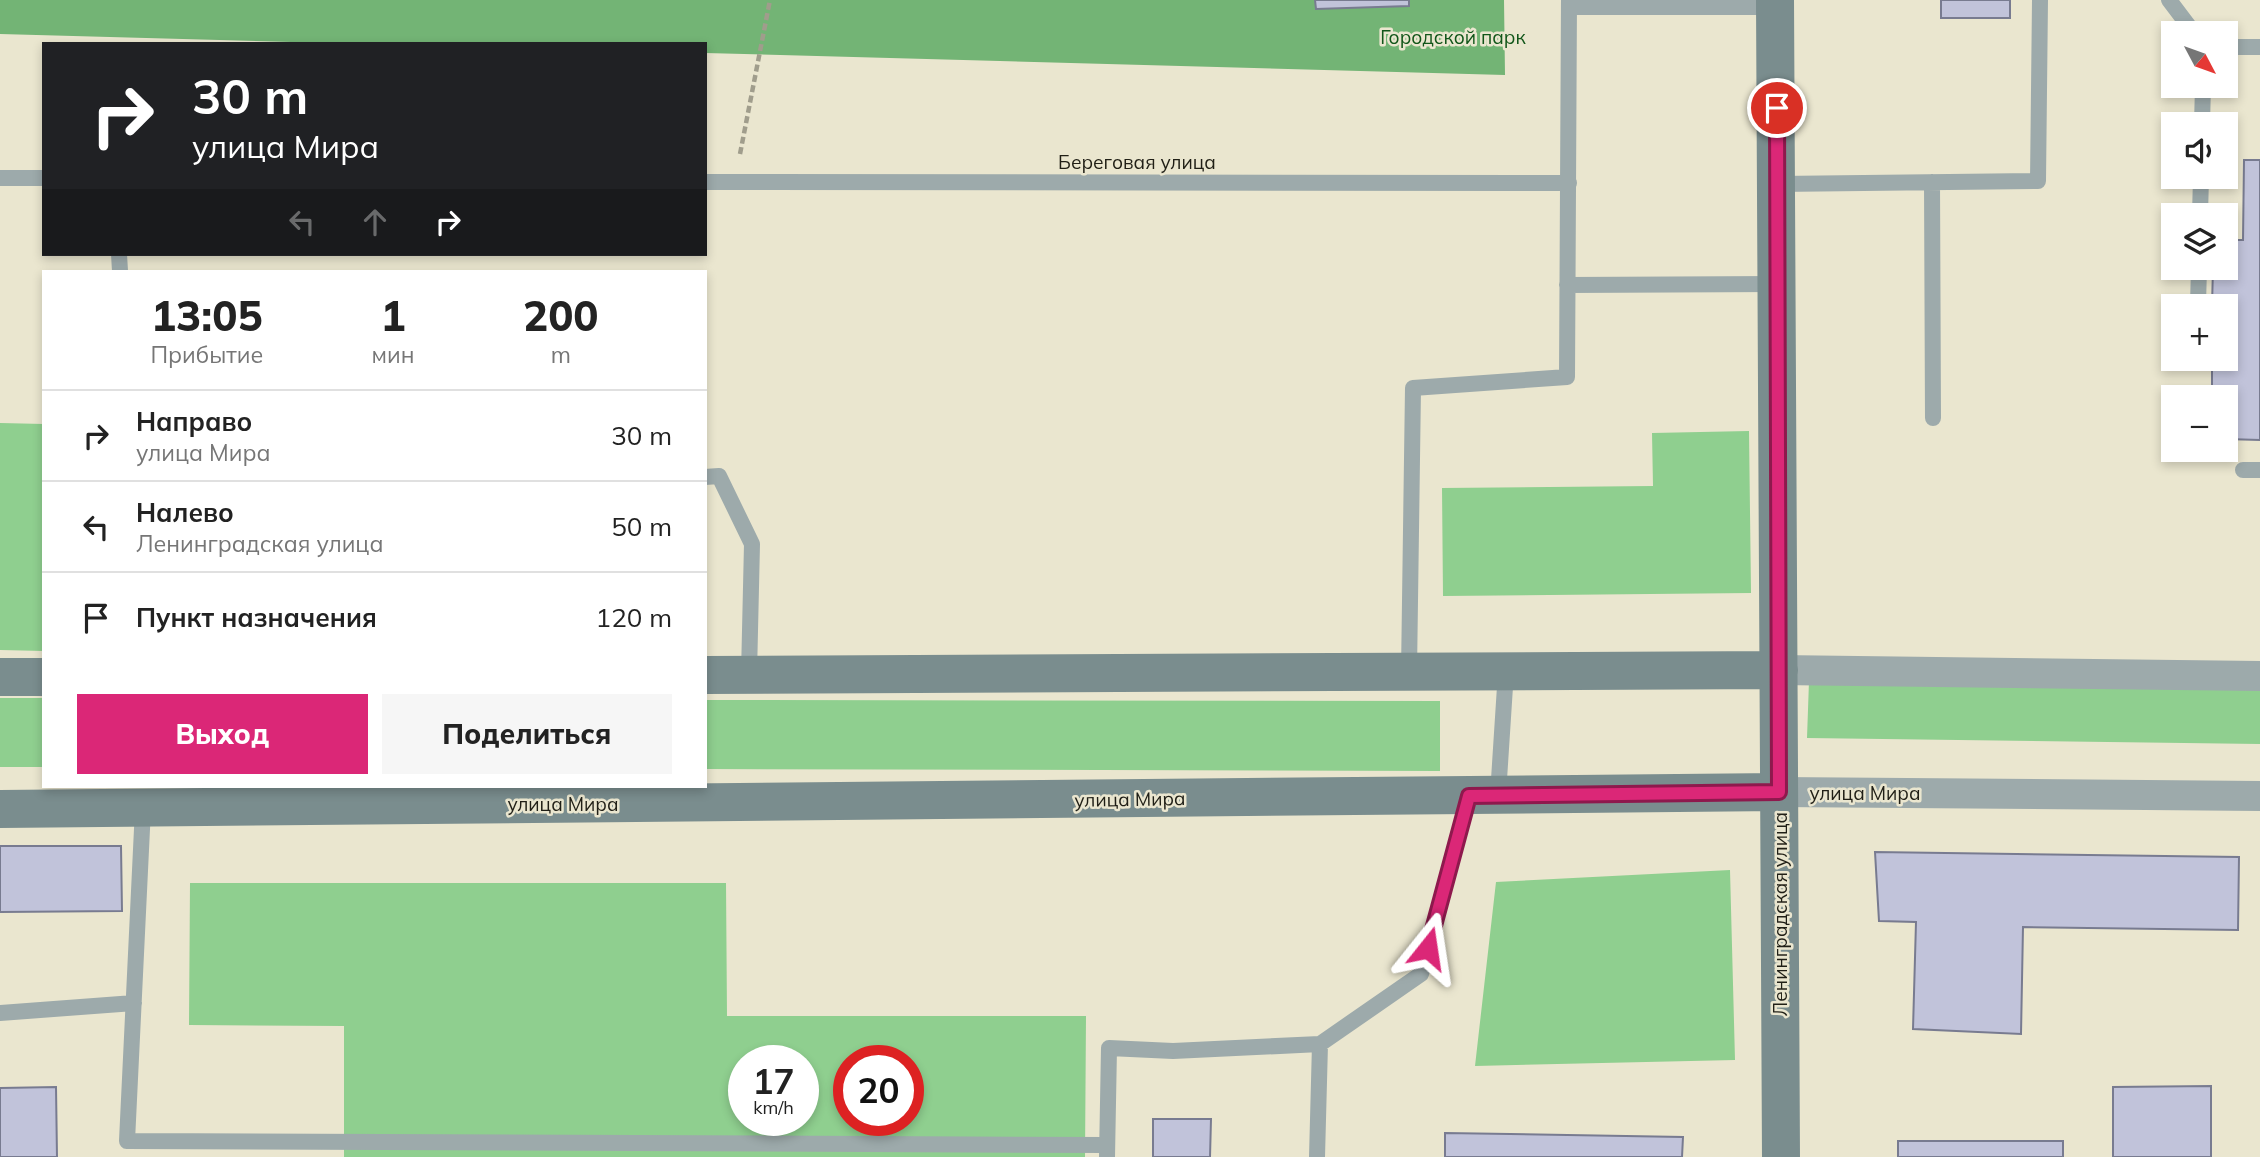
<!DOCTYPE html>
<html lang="ru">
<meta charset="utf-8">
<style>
:root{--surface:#fff;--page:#f6f6f6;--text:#222;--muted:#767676;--line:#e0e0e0;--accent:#db2777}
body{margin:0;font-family:Mulish,sans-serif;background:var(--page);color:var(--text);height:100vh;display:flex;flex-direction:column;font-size:26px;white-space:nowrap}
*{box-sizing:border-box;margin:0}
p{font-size:23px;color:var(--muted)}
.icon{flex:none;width:38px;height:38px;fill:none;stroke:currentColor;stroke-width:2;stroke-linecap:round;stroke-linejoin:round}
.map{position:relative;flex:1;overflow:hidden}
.details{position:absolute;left:42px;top:270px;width:665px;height:518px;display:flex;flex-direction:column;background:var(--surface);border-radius:0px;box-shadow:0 4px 10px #0003}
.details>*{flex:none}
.guide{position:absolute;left:42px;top:42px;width:665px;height:214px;border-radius:0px;box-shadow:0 4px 10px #0003;background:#202124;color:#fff;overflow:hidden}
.needle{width:46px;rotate:131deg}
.fabs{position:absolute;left:2161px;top:21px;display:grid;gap:14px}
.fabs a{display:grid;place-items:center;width:77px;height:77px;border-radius:0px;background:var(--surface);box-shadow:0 4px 10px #0003;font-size:35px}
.speed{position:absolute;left:728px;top:1045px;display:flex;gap:14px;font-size:35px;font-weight:700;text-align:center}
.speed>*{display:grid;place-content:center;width:91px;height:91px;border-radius:50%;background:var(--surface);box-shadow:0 4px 10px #0003;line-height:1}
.speed small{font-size:18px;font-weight:400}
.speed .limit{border:10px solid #d22;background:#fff;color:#111}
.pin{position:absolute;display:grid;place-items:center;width:60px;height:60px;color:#fff;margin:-30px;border:4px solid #fff;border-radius:50%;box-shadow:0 2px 7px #0007}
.me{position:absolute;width:77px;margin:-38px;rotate:15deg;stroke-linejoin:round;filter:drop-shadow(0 0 5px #0008)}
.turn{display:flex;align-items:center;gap:24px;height:147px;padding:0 35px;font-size:32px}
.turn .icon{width:91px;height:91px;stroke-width:2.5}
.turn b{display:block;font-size:49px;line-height:60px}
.lanes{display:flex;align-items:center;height:66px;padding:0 35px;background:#0003;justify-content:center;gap:35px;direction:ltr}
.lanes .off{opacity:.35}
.eta{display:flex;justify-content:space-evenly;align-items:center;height:119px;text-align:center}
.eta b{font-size:42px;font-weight:800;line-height:49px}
.action{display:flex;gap:14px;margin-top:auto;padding:14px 35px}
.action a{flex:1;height:80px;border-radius:0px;background:var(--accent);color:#fff;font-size:28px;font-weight:800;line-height:80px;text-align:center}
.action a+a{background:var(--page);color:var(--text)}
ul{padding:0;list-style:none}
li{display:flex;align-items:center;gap:21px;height:91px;padding:0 35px;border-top:2px solid var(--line)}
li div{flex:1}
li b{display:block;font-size:26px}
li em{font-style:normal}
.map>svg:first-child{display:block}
.green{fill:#8fcf8f;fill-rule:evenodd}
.forest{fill:#73b475}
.building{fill:#c1c3da;stroke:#787b90;stroke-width:2}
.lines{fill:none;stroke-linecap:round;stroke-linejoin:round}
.path{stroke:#a09d8c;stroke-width:4.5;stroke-dasharray:7 3.5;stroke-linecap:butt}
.service{stroke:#9daaab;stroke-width:16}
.minor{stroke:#9daaab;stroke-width:30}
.secondary{stroke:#7a8d8e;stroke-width:38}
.route-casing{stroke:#8e194d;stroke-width:18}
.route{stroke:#db2777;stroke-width:12}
.labels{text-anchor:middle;stroke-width:5;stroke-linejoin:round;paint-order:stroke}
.park-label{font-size:19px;fill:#115619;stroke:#eae6cf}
.street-label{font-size:19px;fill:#201f16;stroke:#eae6cf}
</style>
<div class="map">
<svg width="2260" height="1157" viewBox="0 0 2260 1157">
<rect width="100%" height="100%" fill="#eae6cf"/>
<path class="green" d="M0,423L44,424V651L0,650Z
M1749,431L1751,593L1443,596L1442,488L1653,486L1652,433Z
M1809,681L2260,686V744L1807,738Z
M0,698H44V767H0Z
M705,700L1440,701V771L705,769Z
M1730,870L1735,1060L1475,1066L1496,882Z
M190,883H726L727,1016H1086L1085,1157H344V1026L189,1025ZM744,1060H803V1120H744ZM849,1060H908V1120H849Z"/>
<path class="forest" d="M0,0H1504L1505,75L705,53V44H365L0,34Z"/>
<path class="building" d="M1315,0H1409V6L1316,9Z
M1941,0H2010V18H1941Z
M2244,160H2260V440L2226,439V397H2212V359H2226V306H2212L2213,268H2226V240H2243Z
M0,846H121L122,911L0,912Z
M1875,852L2239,857L2238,930L2023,927L2021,1034L1913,1029L1916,922L1879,921Z
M2211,1086V1157H2113V1087Z
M56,1087L57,1157H0V1088Z
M1153,1119H1211L1210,1157H1153Z
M1445,1133L1683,1137L1682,1157H1445Z
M1898,1141H2063V1157H1898Z"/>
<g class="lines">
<path class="path" d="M740,154L770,0"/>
<path class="service" d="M2169,0L2194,33
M1569,7H1775
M2226,47H2260
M2202,124L2203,86
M0,178H44
M705,182L1569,183
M1932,182L1933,418
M1778,184L2038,181L2040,0
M2200,215L2201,177
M119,254L120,271
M1567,285L1777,284
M2198,304L2199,268
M2243,470H2260
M705,477L719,476L752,544L749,674
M1409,672L1413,388L1567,377L1569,0
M1498,795L1506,671
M143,808L127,1141L1107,1145
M0,1013L134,1003
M1107,1157L1109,1048L1173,1051L1320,1044
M1317,1157L1320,1044L1421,974L1469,796"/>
<path class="minor" d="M1779,670L2260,676
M1779,792L2260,796"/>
<path class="secondary" d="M1775,0L1781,1157
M705,675L1779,670
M0,677H44
M0,809L1779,792"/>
</g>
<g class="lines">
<defs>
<path id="route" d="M1428,948L1469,796L1779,792L1777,108"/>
</defs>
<use href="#route" class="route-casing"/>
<use href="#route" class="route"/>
</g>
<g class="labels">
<g class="park-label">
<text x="1453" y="44">Городской парк</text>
</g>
<g class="street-label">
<text x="1137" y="169">Береговая улица</text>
<text x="1865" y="800">улица Мира</text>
<text transform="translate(1130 799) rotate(-1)" y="7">улица Мира</text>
<text x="563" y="811">улица Мира</text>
<text transform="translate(1780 914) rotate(-90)" y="7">Ленинградская улица</text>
</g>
</g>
</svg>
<div class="fabs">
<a><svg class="needle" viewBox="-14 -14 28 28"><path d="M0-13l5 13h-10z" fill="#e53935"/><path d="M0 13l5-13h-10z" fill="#767676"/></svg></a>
<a><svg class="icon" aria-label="sound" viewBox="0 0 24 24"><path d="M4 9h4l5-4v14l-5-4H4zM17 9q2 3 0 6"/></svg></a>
<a><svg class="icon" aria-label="layers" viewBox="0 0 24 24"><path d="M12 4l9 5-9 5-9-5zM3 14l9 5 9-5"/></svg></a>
<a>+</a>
<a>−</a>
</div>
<div class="speed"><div>17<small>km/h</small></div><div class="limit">20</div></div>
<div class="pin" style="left:1777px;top:108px;background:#d93025"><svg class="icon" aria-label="arrive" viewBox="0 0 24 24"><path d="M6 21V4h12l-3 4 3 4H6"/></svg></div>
<svg class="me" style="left:1428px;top:948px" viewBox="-20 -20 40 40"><path d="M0-17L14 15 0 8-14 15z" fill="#db2777" stroke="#fff" stroke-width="4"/></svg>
<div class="guide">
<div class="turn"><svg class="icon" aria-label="right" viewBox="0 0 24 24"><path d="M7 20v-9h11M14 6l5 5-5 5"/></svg><div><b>30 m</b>улица Мира</div></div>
<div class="lanes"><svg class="icon off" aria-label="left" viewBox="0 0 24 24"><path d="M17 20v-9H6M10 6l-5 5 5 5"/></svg><svg class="icon off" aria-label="ahead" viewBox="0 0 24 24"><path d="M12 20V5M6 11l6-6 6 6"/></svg><svg class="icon" aria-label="right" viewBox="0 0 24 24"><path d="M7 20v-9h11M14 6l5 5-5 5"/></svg></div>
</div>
<section class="details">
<div class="eta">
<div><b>13:05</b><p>Прибытие</p></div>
<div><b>1</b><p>мин</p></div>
<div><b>200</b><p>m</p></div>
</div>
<ul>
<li><svg class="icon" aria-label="right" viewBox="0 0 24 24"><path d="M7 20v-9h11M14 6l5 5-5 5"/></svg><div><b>Направо</b><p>улица Мира</p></div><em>30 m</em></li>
<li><svg class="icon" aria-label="left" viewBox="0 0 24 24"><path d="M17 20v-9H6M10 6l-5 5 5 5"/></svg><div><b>Налево</b><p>Ленинградская улица</p></div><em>50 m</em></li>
<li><svg class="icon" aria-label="arrive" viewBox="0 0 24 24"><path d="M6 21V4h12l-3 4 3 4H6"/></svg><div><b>Пункт назначения</b></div><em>120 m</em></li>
</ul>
<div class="action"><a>Выход</a><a>Поделиться</a></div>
</section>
</div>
